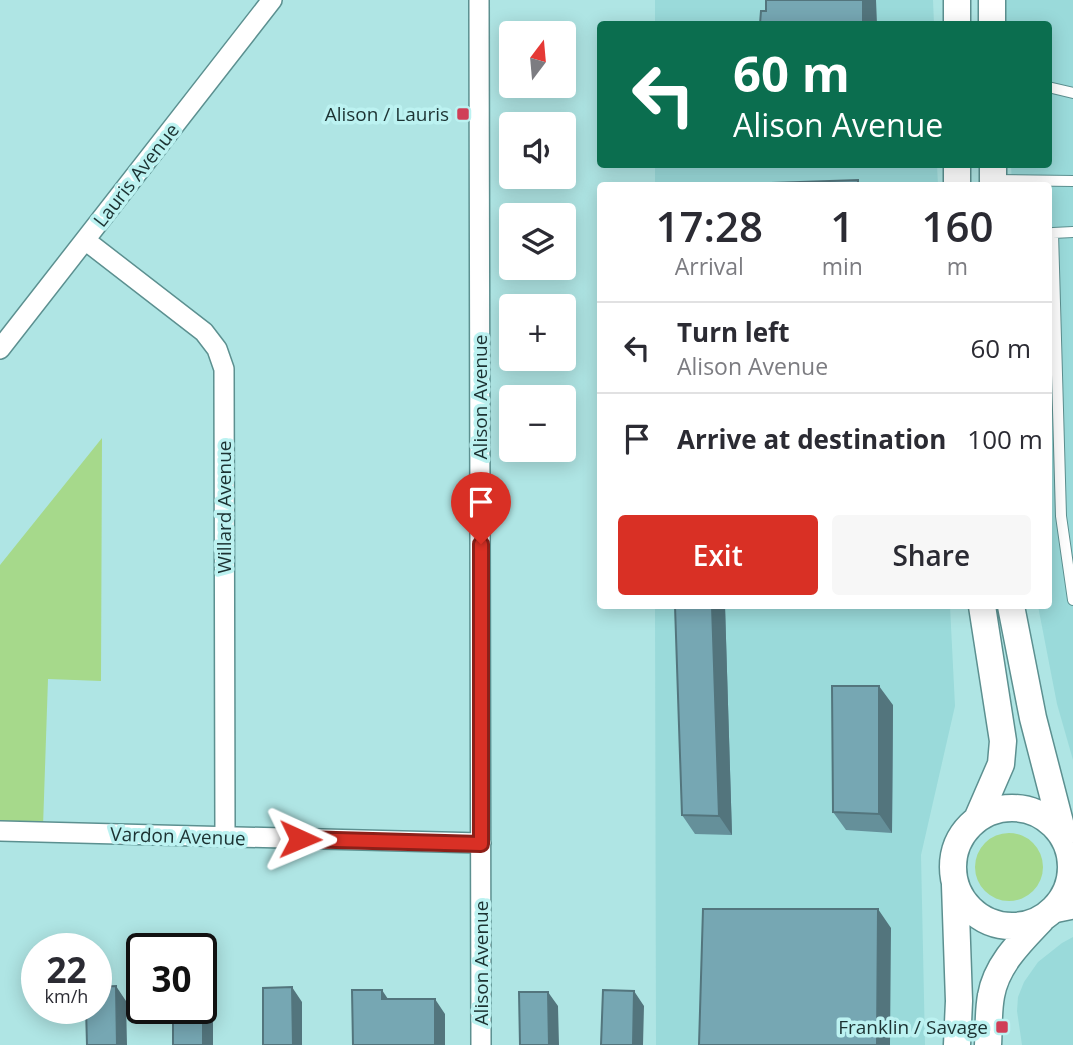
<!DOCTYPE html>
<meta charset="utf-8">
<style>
:root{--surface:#fff;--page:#f7f7f7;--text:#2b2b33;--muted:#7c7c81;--line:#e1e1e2;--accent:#d93025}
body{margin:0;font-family:"Open Sans",sans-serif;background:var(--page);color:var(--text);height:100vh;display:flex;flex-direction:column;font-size:26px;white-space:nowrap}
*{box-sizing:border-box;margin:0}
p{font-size:23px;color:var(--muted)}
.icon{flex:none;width:38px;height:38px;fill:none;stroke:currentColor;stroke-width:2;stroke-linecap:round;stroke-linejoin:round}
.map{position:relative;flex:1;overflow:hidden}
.side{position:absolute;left:597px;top:182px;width:455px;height:427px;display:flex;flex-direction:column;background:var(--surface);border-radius:7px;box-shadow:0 4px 18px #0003}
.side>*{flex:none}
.banner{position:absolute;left:597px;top:21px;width:455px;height:147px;border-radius:7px;box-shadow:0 4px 18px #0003;background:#0b6e4f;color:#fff;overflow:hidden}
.needle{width:46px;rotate:16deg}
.controls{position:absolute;left:499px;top:21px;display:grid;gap:14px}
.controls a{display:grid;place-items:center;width:77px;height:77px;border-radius:7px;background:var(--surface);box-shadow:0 4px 18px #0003;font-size:35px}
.speed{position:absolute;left:21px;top:933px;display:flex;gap:14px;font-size:35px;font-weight:700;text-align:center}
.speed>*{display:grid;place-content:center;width:91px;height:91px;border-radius:50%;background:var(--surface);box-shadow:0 4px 18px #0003;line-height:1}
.speed small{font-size:18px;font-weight:400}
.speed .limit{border:4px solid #111;border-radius:10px;background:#fff;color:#111}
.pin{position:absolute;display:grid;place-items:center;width:60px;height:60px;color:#fff;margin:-72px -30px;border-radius:50% 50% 50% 0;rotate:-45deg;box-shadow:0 0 7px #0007}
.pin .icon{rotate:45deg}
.me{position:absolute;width:77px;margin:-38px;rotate:91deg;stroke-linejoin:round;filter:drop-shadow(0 0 5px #0008)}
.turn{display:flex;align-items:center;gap:24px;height:147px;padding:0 21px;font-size:32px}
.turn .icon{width:91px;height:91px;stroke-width:2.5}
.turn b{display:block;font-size:49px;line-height:60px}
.eta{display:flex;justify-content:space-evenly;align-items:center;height:119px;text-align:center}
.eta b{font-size:42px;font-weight:600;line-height:49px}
.button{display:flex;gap:14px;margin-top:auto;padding:14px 21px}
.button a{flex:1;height:80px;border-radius:7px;background:var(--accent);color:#fff;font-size:28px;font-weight:600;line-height:80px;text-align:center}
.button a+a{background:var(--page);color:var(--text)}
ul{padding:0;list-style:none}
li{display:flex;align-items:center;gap:21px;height:91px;padding:0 21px;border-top:2px solid var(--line)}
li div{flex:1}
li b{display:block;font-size:26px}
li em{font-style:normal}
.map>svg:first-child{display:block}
.built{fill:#9adada}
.green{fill:#a6d98b}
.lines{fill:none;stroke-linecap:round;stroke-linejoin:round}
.service-casing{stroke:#5c9090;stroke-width:12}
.minor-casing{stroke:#5c9090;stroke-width:22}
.secondary-casing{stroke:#5c9090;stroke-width:29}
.service{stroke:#fff;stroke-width:10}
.minor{stroke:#fff;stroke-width:19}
.secondary{stroke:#fff;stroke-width:26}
.wall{fill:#65909a}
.shaded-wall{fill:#53757d}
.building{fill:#76a7b3;stroke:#53757d;stroke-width:2}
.route-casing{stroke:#8d1f18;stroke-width:18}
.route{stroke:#d93025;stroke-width:12}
.poi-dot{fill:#d03f57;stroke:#bcf2f1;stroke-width:2.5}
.labels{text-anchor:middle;stroke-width:7;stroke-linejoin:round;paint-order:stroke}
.poi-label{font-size:19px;fill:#1c3232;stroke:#bcf2f1;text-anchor:end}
.street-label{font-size:19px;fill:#1c3232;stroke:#bcf2f1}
</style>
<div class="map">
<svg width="1073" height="1045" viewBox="0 0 1073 1045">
<rect width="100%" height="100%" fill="#afe5e4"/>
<path class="built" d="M655,0H933L934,24H655Z
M1005,0H1073V760L1057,704L1038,606H1048V186L1012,185L1011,165L1048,164V24H1006Z
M655,165H937L938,185H655Z
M655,606H950L955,706L921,855L925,1045H656Z
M1073,937V1045H1022L1017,1011L1018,997L1024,982L1038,962L1062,943Z"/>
<path class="green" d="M102,438L101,681L48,679L43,827L0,828V565Z
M975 867a34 34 0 1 1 68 0a34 34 0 1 1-68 0Z"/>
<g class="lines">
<defs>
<path id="service" d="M1048,87L1073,93
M993,180L1073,181
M1073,232L1053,233L1061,516L1073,600"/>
<path id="minor" d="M479,0L481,1045
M85,240L204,332L217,349L224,369L225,837
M0,349L272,0
M0,831L481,843
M1049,914L1073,909"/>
<path id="secondary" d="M957,0V24
M992,24V0
M957,164V186
M993,164V186
M1011,606L1033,718L1063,834
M953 867a59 59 0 1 1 118 0a59 59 0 1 1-118 0Z
M978,817L1001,764L1003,741L982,606
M955,885L959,1001L957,1045
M988,1045C989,1029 988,1012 991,996C996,965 1021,941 1041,920"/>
</defs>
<use href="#service" class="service-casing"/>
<use href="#minor" class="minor-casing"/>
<use href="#secondary" class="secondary-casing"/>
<use href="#service" class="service"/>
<use href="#minor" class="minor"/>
<use href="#secondary" class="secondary"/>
</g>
<path class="wall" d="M675,606H725L732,835L695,834L682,815Z
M893,705L892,833L846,830L833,812Z"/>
<path class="shaded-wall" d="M863,0H876L877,24H863Z
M712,606H725L732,835L719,816Z
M879,686L893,705L892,833L879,814Z
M878,909L891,928L890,1045H877Z
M116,986L126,1001L127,1045H117Z
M292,987L302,1002V1045H293Z
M203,988L213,1003V1045H203Z
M382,990L392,1005L382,999Z
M634,991L644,1006L643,1045H633Z
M548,992L558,1006L559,1045H549Z
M435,999L445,1014V1045H435Z"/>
<path class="building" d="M766,0H863V24H760L761,11H766Z
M858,180V186H772V183Z
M675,606H712L719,816L682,815Z
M832,686H879V814L833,812Z
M703,909H878L877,1045H699Z
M116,986L117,1045H87L86,1008H96V987Z
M292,987L293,1045H263V988Z
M201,988H203V1045H173V1008H201Z
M352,990H382V999H435V1045H353Z
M603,990L634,991L633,1045H601Z
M519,992H548L549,1045H520Z"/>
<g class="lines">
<defs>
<path id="route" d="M300,839L481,844V544"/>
</defs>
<use href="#route" class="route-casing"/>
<use href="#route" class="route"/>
</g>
<g class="poi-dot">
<rect x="456" y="107" width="14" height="14" rx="3.5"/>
<rect x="995" y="1020" width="14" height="14" rx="3.5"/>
</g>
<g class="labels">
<g class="poi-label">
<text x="449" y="121">Alison / Lauris</text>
<text x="988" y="1034">Franklin / Savage</text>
</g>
<g class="street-label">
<text transform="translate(136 175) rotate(-52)" y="7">Lauris Avenue</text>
<text transform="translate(480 397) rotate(-90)" y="7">Alison Avenue</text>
<text transform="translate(224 507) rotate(-90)" y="7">Willard Avenue</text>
<text transform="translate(178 836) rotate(2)" y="7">Vardon Avenue</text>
<text transform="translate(481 963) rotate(-90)" y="7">Alison Avenue</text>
</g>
</g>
</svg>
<div class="controls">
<a><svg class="needle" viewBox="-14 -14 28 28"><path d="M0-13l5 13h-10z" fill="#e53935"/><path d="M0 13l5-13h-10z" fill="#7c7c81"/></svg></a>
<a><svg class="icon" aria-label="sound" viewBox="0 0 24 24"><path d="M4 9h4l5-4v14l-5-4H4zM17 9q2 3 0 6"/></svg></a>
<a><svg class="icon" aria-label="layers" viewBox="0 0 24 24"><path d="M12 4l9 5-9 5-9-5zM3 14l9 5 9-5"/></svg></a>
<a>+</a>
<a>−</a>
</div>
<div class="speed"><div>22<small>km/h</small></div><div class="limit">30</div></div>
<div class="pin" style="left:481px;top:544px;background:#d93025"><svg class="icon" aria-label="arrive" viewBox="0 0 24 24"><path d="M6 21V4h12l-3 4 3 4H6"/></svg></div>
<svg class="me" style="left:300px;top:839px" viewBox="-20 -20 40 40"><path d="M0-17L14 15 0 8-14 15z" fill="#d93025" stroke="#fff" stroke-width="4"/></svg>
<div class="banner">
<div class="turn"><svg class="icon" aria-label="left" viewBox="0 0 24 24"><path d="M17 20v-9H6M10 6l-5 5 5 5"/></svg><div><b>60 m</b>Alison Avenue</div></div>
</div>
<section class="side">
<div class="eta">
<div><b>17:28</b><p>Arrival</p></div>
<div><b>1</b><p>min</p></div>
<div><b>160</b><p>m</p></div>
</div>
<ul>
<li><svg class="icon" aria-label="left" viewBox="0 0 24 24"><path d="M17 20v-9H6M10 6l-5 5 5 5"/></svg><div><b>Turn left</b><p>Alison Avenue</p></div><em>60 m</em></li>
<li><svg class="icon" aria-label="arrive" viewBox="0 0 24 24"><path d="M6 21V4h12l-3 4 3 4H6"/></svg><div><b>Arrive at destination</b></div><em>100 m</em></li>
</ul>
<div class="button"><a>Exit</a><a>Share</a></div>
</section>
</div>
